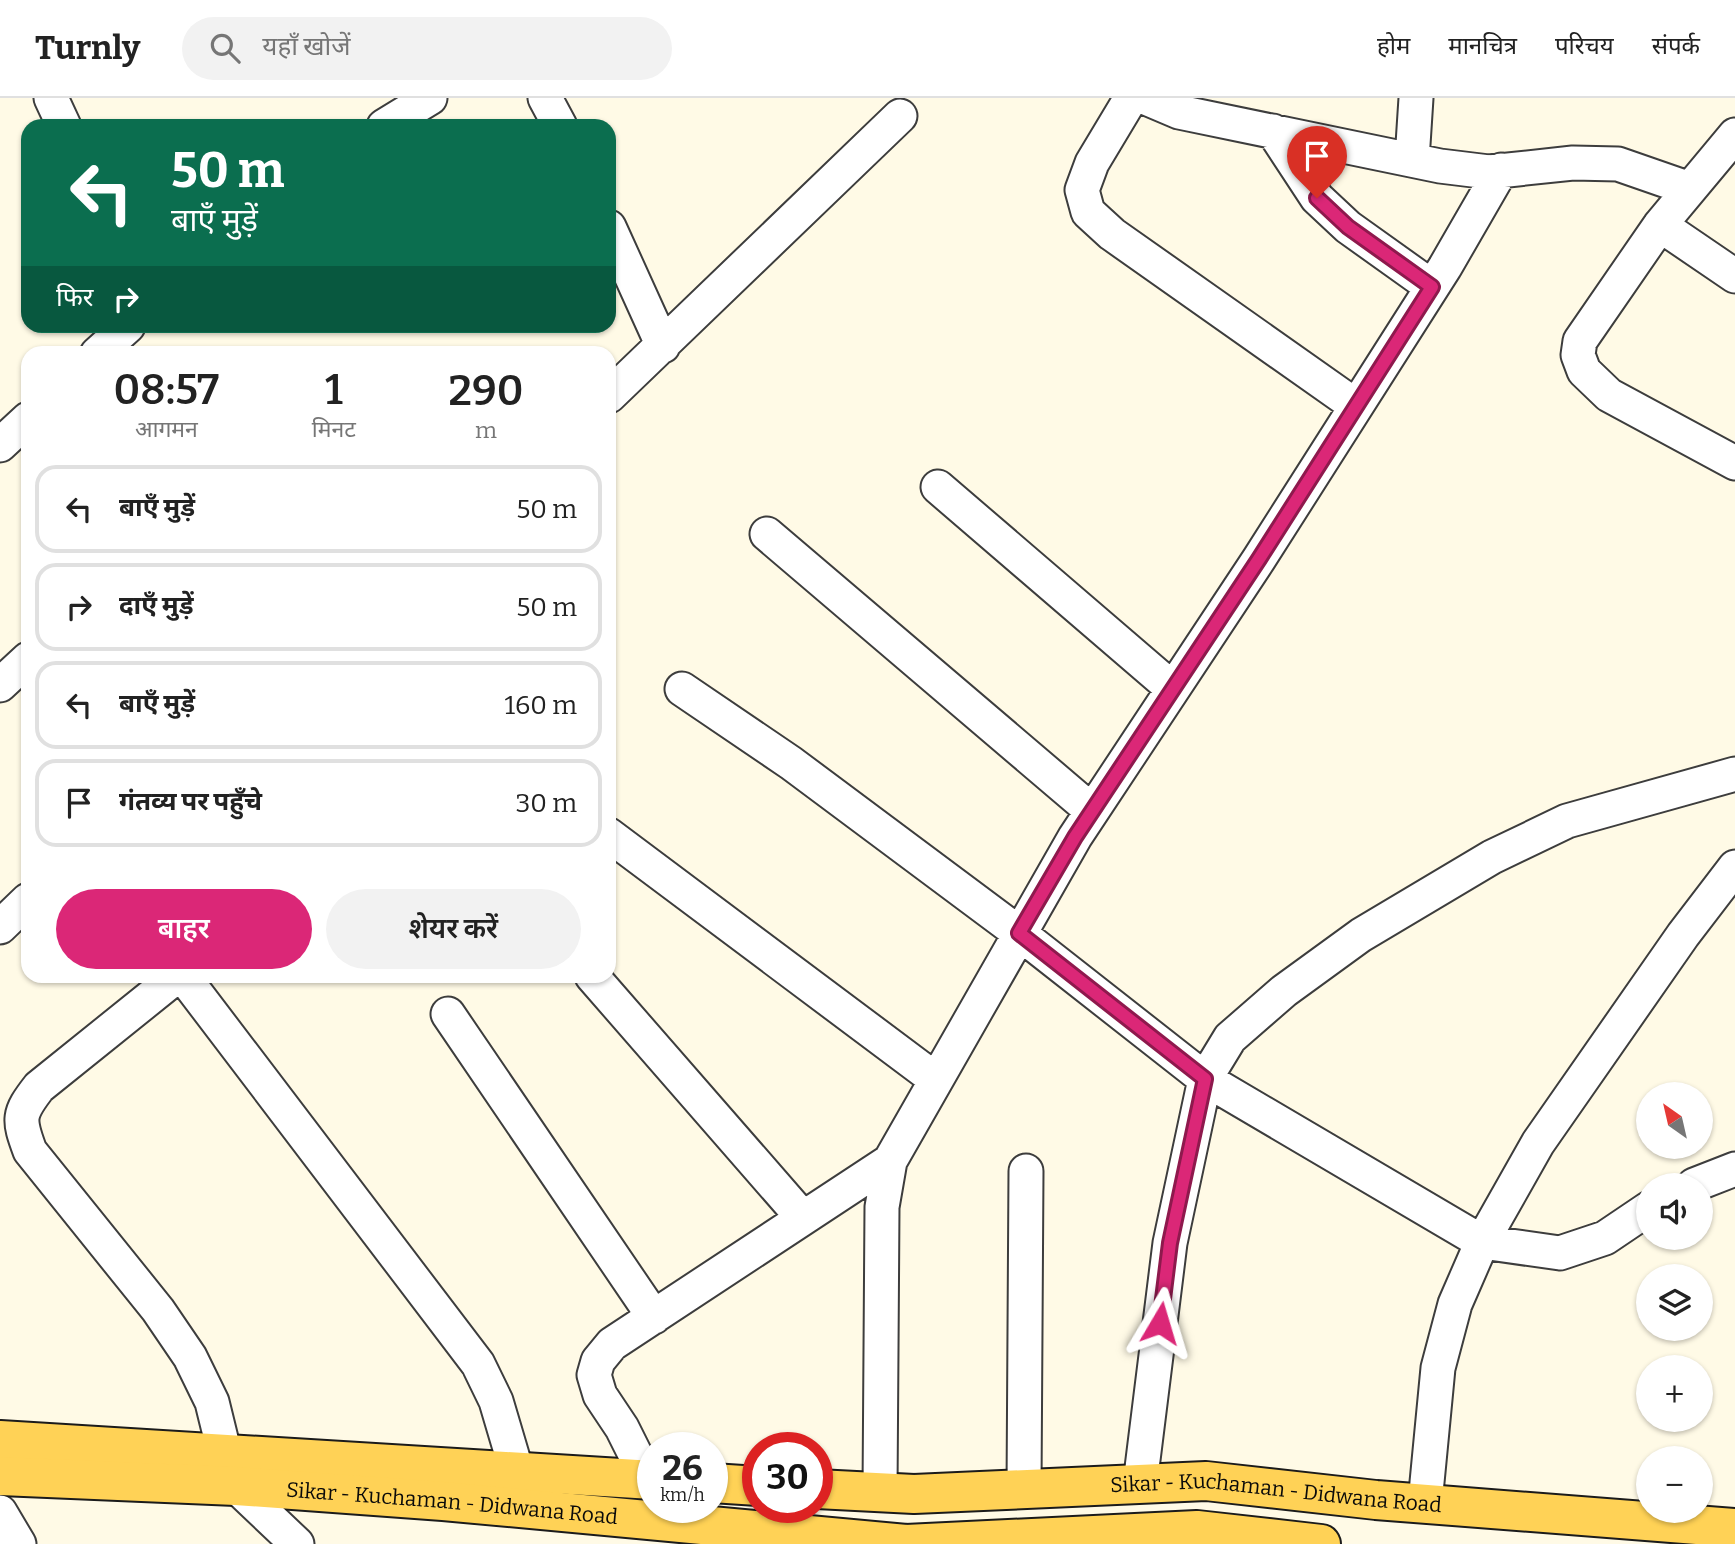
<!DOCTYPE html>
<html lang="hi">
<meta charset="utf-8">
<style>
:root{--surface:#fff;--page:#f2f2f2;--text:#222;--muted:#767676;--line:#e0e0e0;--accent:#db2777}
body{margin:0;font-family:Bitter,"Noto Sans Devanagari",serif;background:var(--page);color:var(--text);height:100vh;display:flex;flex-direction:column;font-size:26px;white-space:nowrap}
*{box-sizing:border-box;margin:0}
p{font-size:23px;color:var(--muted)}
.icon{flex:none;width:38px;height:38px;fill:none;stroke:currentColor;stroke-width:2;stroke-linecap:round;stroke-linejoin:round}
.map{position:relative;flex:1;overflow:hidden}
.side{position:absolute;left:21px;top:248px;width:595px;height:637px;display:flex;flex-direction:column;background:var(--surface);border-radius:21px;box-shadow:0 2px 5px #0004}
.side>*{flex:none}
.guide{position:absolute;left:21px;top:21px;width:595px;height:214px;border-radius:21px;box-shadow:0 2px 5px #0004;background:#0b6e4f;color:#fff;overflow:hidden}
.needle{width:46px;rotate:326deg}
.controls{position:absolute;left:1636px;top:984px;display:grid;gap:14px}
.controls a{display:grid;place-items:center;width:77px;height:77px;border-radius:50%;background:var(--surface);box-shadow:0 2px 5px #0004;font-size:35px}
.speed{position:absolute;left:637px;top:1334px;display:flex;gap:14px;font-size:35px;font-weight:700;text-align:center}
.speed>*{display:grid;place-content:center;width:91px;height:91px;border-radius:50%;background:var(--surface);box-shadow:0 2px 5px #0004;line-height:1}
.speed small{font-size:18px;font-weight:400}
.speed .limit{border:10px solid #d22;background:#fff;color:#111}
.pin{position:absolute;display:grid;place-items:center;width:60px;height:60px;color:#fff;margin:-72px -30px;border-radius:50% 50% 50% 0;rotate:-45deg;box-shadow:0 0 7px #0007}
.pin .icon{rotate:45deg}
.me{position:absolute;width:77px;margin:-38px;rotate:7deg;stroke-linejoin:round;filter:drop-shadow(0 0 5px #0008)}
.turn{display:flex;align-items:center;gap:24px;height:147px;padding:0 35px;font-size:32px}
.turn .icon{width:91px;height:91px;stroke-width:2.5}
.turn b{display:block;font-size:49px;line-height:60px}
.then{display:flex;align-items:center;height:66px;padding:0 35px;background:#0003;gap:14px;font-size:26px}
.eta{display:flex;justify-content:space-evenly;align-items:center;height:119px;text-align:center}
.eta b{font-size:42px;font-weight:600;line-height:49px}
.button{display:flex;gap:14px;margin-top:auto;padding:14px 35px}
.button a{flex:1;height:80px;border-radius:42px;background:var(--accent);color:#fff;font-size:28px;font-weight:600;line-height:80px;text-align:center}
.button a+a{background:var(--page);color:var(--text)}
ul{padding:0;list-style:none}
li{display:flex;align-items:center;gap:21px;height:88px;margin:0 14px 10px;padding:0 21px;border:4px solid var(--line);border-radius:21px}
li div{flex:1}
li b{display:block;font-size:26px}
li em{font-style:normal}
header{display:flex;align-items:center;gap:42px;box-sizing:border-box;height:98px;padding:0 35px;background:var(--surface);border-bottom:2px solid var(--line)}
header strong{font-size:33px}
nav{display:flex;gap:38px;margin-inline-start:auto;font-size:24px}
.search{width:490px;height:63px;background:var(--page);display:flex;align-items:center;gap:18px;box-sizing:border-box;padding:0 24px;border-radius:38px;color:var(--muted);font-size:26px}
.map>svg:first-child{display:block}
.lines{fill:none;stroke-linecap:round;stroke-linejoin:round}
.minor-casing{stroke:#3d3d3d;stroke-width:37}
.major-casing{stroke:#1b1b1b;stroke-width:42}
.minor{stroke:#fff;stroke-width:33}
.major{stroke:#ffd256;stroke-width:38}
.route-casing{stroke:#8e194d;stroke-width:18}
.route{stroke:#db2777;stroke-width:12}
.labels{text-anchor:middle;stroke-width:7;stroke-linejoin:round;paint-order:stroke}
.street-label{font-size:21px;fill:#0a0a0a;stroke:#fff}
</style>
<header>
<strong>Turnly</strong>
<div class="search"><svg class="icon" aria-label="search" viewBox="0 0 24 24"><circle cx="10" cy="10" r="6"/><path d="M15 15l6 6"/></svg>यहाँ खोजें</div>
<nav><a>होम</a><a>मानचित्र</a><a>परिचय</a><a>संपर्क</a></nav>
</header>
<div class="map">
<svg width="1735" height="1446" viewBox="0 0 1735 1446">
<rect width="100%" height="100%" fill="#fffae6"/>
<g class="lines">
<defs>
<path id="minor" d="M51,0L64,28
M545,0L560,28
M1131,0L1092,65L1082,92L1088,114L1112,136L1356,308
M1146,0L1179,14L1440,68L1489,74L1573,65L1618,66L1690,91
M384,28L430,0
M1273,33L1317,100L1348,129L1432,189
M1735,37L1660,127L1580,243L1578,257L1584,273L1609,297L1735,365
M1412,62L1416,0
M1660,127L1735,178
M609,129L663,248
M97,256L128,228
M609,298L900,18
M0,347L28,321
M938,389L1173,591
M767,436L1092,713
M0,587L28,561
M682,591L791,665L1019,835L1205,981L1482,1144L1560,1155L1605,1140L1648,1111
M609,737L935,981
M0,829L28,802
M177,878L39,989C18,1016 18,1021 30,1053L158,1212L190,1259L212,1304L225,1357
M183,878L478,1266L496,1303L517,1374
M592,878L803,1120
M448,916L654,1219
M1694,1087L1735,1071
M648,1382L622,1330L600,1297L594,1277L598,1263L612,1246L890,1063
M1140,1386L1170,1145L1205,981L1230,940L1284,893L1361,837L1492,759L1567,723L1735,676
M236,1388L297,1446
M1024,1391L1026,1073
M880,1394L882,1109L890,1063L1075,739L1259,461L1445,169L1501,72
M1425,1405L1438,1270L1455,1206L1482,1144L1538,1045L1683,837L1735,769
M0,1414L19,1446"/>
<g id="major">
<path d="M0,1342L653,1382"/>
<path id="s1" d="M0,1378L236,1388L443,1403L906,1446L1197,1432L1321,1446"/>
<path d="M712,1385L758,1388"/>
<path id="s2" d="M817,1391L914,1396L1206,1383L1376,1402L1735,1430"/>
</g>
</defs>
<use href="#minor" class="minor-casing"/>
<use href="#major" class="major-casing"/>
<use href="#minor" class="minor"/>
<use href="#major" class="major"/>
</g>
<g class="lines">
<defs>
<path id="route" d="M1160,1225L1170,1145L1205,981L1019,835L1075,739L1259,461L1432,189L1348,129L1317,100"/>
</defs>
<use href="#route" class="route-casing"/>
<use href="#route" class="route"/>
</g>
<g class="labels">
<g class="street-label">
<text dy="7" stroke="none"><textPath href="#s2" startOffset="460">Sikar - Kuchaman - Didwana Road</textPath></text>
<text dy="7" stroke="none"><textPath href="#s1" startOffset="453">Sikar - Kuchaman - Didwana Road</textPath></text>
</g>
</g>
</svg>
<div class="controls">
<a><svg class="needle" viewBox="-14 -14 28 28"><path d="M0-13l5 13h-10z" fill="#e53935"/><path d="M0 13l5-13h-10z" fill="#767676"/></svg></a>
<a><svg class="icon" aria-label="sound" viewBox="0 0 24 24"><path d="M4 9h4l5-4v14l-5-4H4zM17 9q2 3 0 6"/></svg></a>
<a><svg class="icon" aria-label="layers" viewBox="0 0 24 24"><path d="M12 4l9 5-9 5-9-5zM3 14l9 5 9-5"/></svg></a>
<a>+</a>
<a>−</a>
</div>
<div class="speed"><div>26<small>km/h</small></div><div class="limit">30</div></div>
<div class="pin" style="left:1317px;top:100px;background:#d93025"><svg class="icon" aria-label="arrive" viewBox="0 0 24 24"><path d="M6 21V4h12l-3 4 3 4H6"/></svg></div>
<svg class="me" style="left:1160px;top:1225px" viewBox="-20 -20 40 40"><path d="M0-17L14 15 0 8-14 15z" fill="#db2777" stroke="#fff" stroke-width="4"/></svg>
<div class="guide">
<div class="turn"><svg class="icon" aria-label="left" viewBox="0 0 24 24"><path d="M17 20v-9H6M10 6l-5 5 5 5"/></svg><div><b>50 m</b>बाएँ मुड़ें</div></div>
<div class="then">फिर<svg class="icon" aria-label="right" viewBox="0 0 24 24"><path d="M7 20v-9h11M14 6l5 5-5 5"/></svg></div>
</div>
<section class="side">
<div class="eta">
<div><b>08:57</b><p>आगमन</p></div>
<div><b>1</b><p>मिनट</p></div>
<div><b>290</b><p>m</p></div>
</div>
<ul>
<li><svg class="icon" aria-label="left" viewBox="0 0 24 24"><path d="M17 20v-9H6M10 6l-5 5 5 5"/></svg><div><b>बाएँ मुड़ें</b></div><em>50 m</em></li>
<li><svg class="icon" aria-label="right" viewBox="0 0 24 24"><path d="M7 20v-9h11M14 6l5 5-5 5"/></svg><div><b>दाएँ मुड़ें</b></div><em>50 m</em></li>
<li><svg class="icon" aria-label="left" viewBox="0 0 24 24"><path d="M17 20v-9H6M10 6l-5 5 5 5"/></svg><div><b>बाएँ मुड़ें</b></div><em>160 m</em></li>
<li><svg class="icon" aria-label="arrive" viewBox="0 0 24 24"><path d="M6 21V4h12l-3 4 3 4H6"/></svg><div><b>गंतव्य पर पहुँचे</b></div><em>30 m</em></li>
</ul>
<div class="button"><a>बाहर</a><a>शेयर करें</a></div>
</section>
</div>
